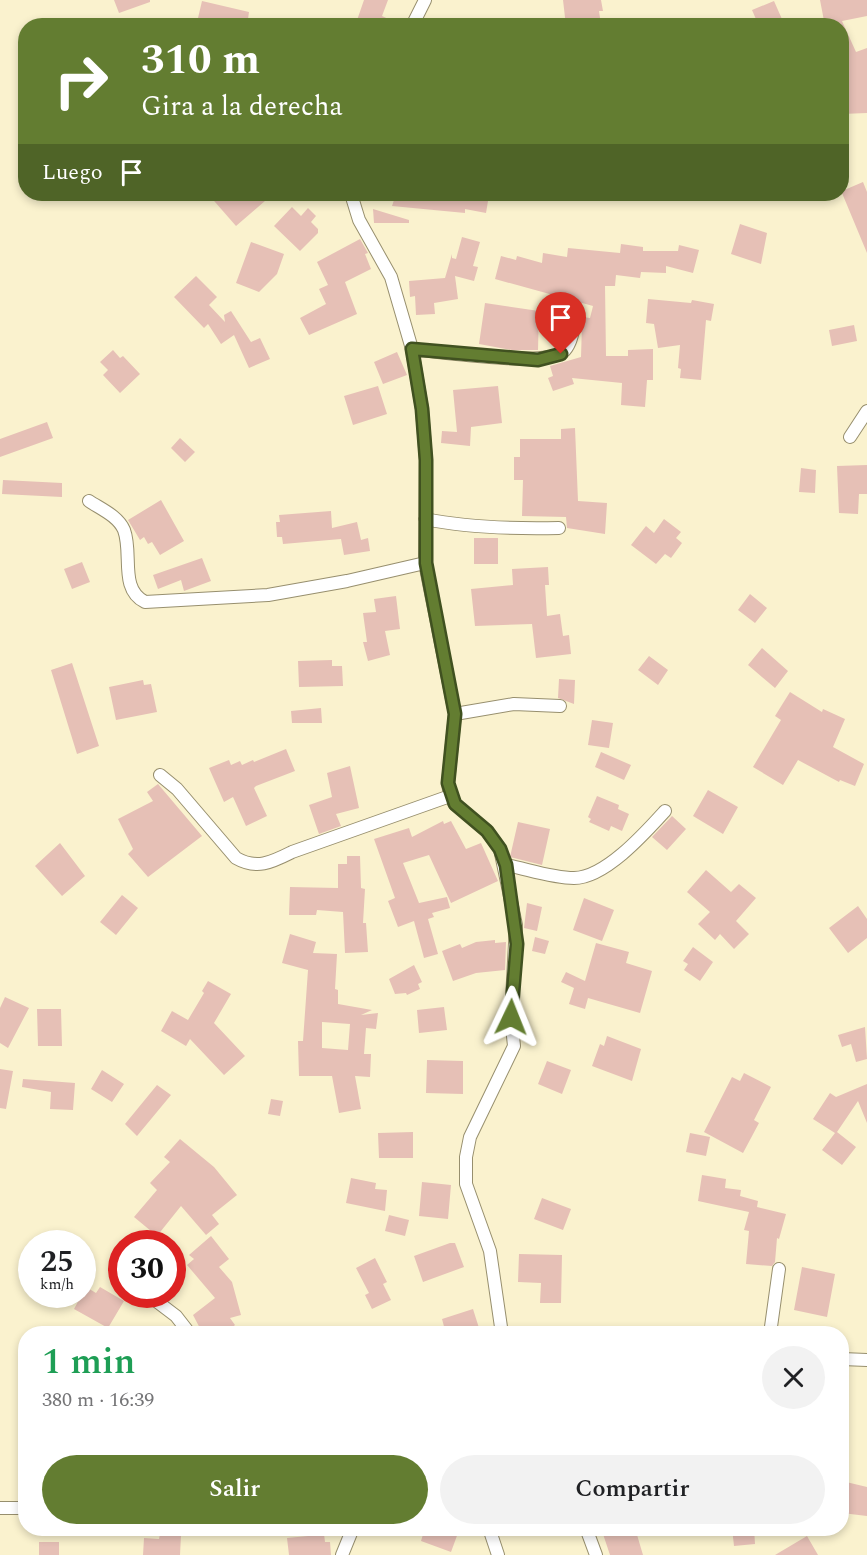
<!DOCTYPE html>
<html lang="es">
<meta charset="utf-8">
<style>
:root{--surface:#fff;--page:#f2f2f2;--text:#202124;--muted:#757577;--accent:#637d31}
body{margin:0;font-family:Spectral,serif;background:var(--page);color:var(--text);height:100vh;display:flex;flex-direction:column;font-size:22px;white-space:nowrap}
*{box-sizing:border-box;margin:0}
p{font-size:20px;color:var(--muted)}
.icon{flex:none;width:33px;height:33px;fill:none;stroke:currentColor;stroke-width:2;stroke-linecap:round;stroke-linejoin:round}
.map{position:relative;flex:1;overflow:hidden}
.panel{position:absolute;left:18px;top:1326px;width:831px;height:210px;display:flex;flex-direction:column;background:var(--surface);border-radius:24px;box-shadow:0 3px 9px #0003}
.panel>*{flex:none}
.banner{position:absolute;left:18px;top:18px;width:831px;height:183px;border-radius:24px;box-shadow:0 3px 9px #0003;background:#637d31;color:#fff;overflow:hidden}
.speed{position:absolute;left:18px;top:1230px;display:flex;gap:12px;font-size:30px;font-weight:700;text-align:center}
.speed>*{display:grid;place-content:center;width:78px;height:78px;border-radius:50%;background:var(--surface);box-shadow:0 3px 9px #0003;line-height:1}
.speed small{font-size:15px;font-weight:400}
.speed .limit{border:9px solid #d22;background:#fff;color:#111}
.pin{position:absolute;display:grid;place-items:center;width:51px;height:51px;color:#fff;margin:-62px -26px;border-radius:50% 50% 50% 0;rotate:-45deg;box-shadow:0 0 6px #0007}
.pin .icon{rotate:45deg}
.me{position:absolute;width:66px;margin:-33px;rotate:2deg;stroke-linejoin:round;filter:drop-shadow(0 0 4px #0008)}
.turn{display:flex;align-items:center;gap:21px;height:126px;padding:0 24px;font-size:27px}
.turn .icon{width:78px;height:78px;stroke-width:2.5}
.turn b{display:block;font-size:42px;line-height:51px}
.then{display:flex;align-items:center;height:57px;padding:0 24px;background:#0003;gap:12px;font-size:22px}
.round{display:grid;place-items:center;flex:none;width:63px;height:63px;border-radius:32px;background:var(--page)}
.head{display:flex;align-items:center;justify-content:space-between;height:102px;padding:0 24px}
h1{font-size:36px;font-weight:600;line-height:45px;color:#1e9e55}
.action{display:flex;gap:12px;margin-top:auto;padding:12px 24px}
.action a{flex:1;height:69px;border-radius:36px;background:var(--accent);color:#fff;font-size:24px;font-weight:600;line-height:69px;text-align:center}
.action a+a{background:var(--page);color:var(--text)}
.map>svg:first-child{display:block}
.building{fill:#e6c0b6;fill-rule:evenodd}
.lines{fill:none;stroke-linecap:round;stroke-linejoin:round}
.minor-casing{stroke:#978f6e;stroke-width:14}
.minor{stroke:#fff;stroke-width:12}
.route-casing{stroke:#405120;stroke-width:15}
.route{stroke:#637d31;stroke-width:10}
</style>
<div class="map">
<svg width="867" height="1555" viewBox="0 0 867 1555">
<rect width="100%" height="100%" fill="#faf2ce"/>
<path class="building" d="M114,0H150V2L119,13Z
M364,0H388L382,16L403,26H355Z
M563,0H601L603,11H599L600,18L591,19L592,26H566Z
M820,0H867V16L842,21L856,52L867,48V113L842,114V26H825Z
M202,1L249,12L247,26L228,23V26L198,18Z
M774,1L785,26H759L752,10Z
M863,182L867,192V253L842,193V191Z
M208,194H273L236,226Z
M396,194H483L489,195L486,213L465,209V213L392,206Z
M292,207L301,216L308,208L316,216L311,222L318,229V233L300,251L274,226Z
M373,209L409,220V223H374Z
M740,224L767,233L761,264L731,254Z
M462,237L480,242L473,266L478,267L474,281L455,276L458,299L434,303L435,314L416,315L415,296L410,297L409,281L445,278L452,254V258L456,259Z
M360,239L368,253L365,254L371,269L345,282L357,314L309,335L300,318L326,304L319,289L328,285L317,262Z
M251,242L284,254L277,274L259,292L236,283Z
M621,244L643,247V251H678L679,245L699,250L693,273L666,266V273L641,272L640,278L616,275L615,286H605L606,356H628V350L653,349V380H647L645,407L621,405L622,383L572,378L574,384L553,391L548,378L553,376L550,366L581,357L582,324L575,319L568,321L566,325L554,323L555,313L590,318L593,306L495,279L501,256L516,260L517,256L542,263L543,253L567,257L568,248L620,253Z
M196,276L217,297L209,305L225,322L224,315L231,311L251,342L260,338L270,359L249,368L234,335L221,344L208,324L204,328L174,297Z
M648,299L691,303L692,300L714,304L711,321L706,320L701,380L680,378L681,369L678,368L680,345L658,348L654,324L646,323Z
M485,303L539,311L538,350H512L479,344Z
M854,325L857,341L832,346L829,330Z
M113,350L120,358L123,356L140,374L120,393L103,375L108,370L100,362Z
M397,352L407,375L383,384L374,362Z
M378,386L387,414L353,425L344,396Z
M498,386L502,423L471,427L470,446L441,443L442,431L457,432L453,390Z
M47,422L53,438L0,457V439Z
M575,428L578,501L607,503L605,534L567,528L566,517L522,516L523,480H514V457H520V439H561V429Z
M180,438L195,452L185,462L171,448Z
M867,465V494H859L858,514L839,513L837,466Z
M801,468L816,470L815,493L799,492Z
M3,480L62,483V497L2,494Z
M161,500L184,541L160,555L152,542L148,544L144,537L140,540L128,520Z
M331,511L332,528L357,522L361,540L368,538L370,551L344,555L341,539L283,544L282,537H277L276,522H280L279,515Z
M664,519L681,532L676,538L682,543L671,558L665,554L656,564L631,545L646,526L654,533Z
M474,538H498V564H474Z
M202,558L211,581L184,591L181,580L158,589L153,575Z
M82,562L90,582L72,589L64,569Z
M548,567L549,585H545L547,616L560,614L563,636L569,635L571,654L536,658L532,624L475,626L471,589L513,585L512,569Z
M750,594L767,608L755,623L738,610Z
M396,596L400,629L385,631L390,655L368,661L363,642H367L363,613L376,612L374,599Z
M762,648L788,671L775,688L748,665Z
M649,656L668,670L658,685L638,670Z
M332,660V666H342L343,686L299,687L298,661Z
M72,663L99,746L77,754L51,670Z
M559,679L575,680L574,704L558,698Z
M143,680L144,685L151,684L157,712L116,720L109,687Z
M790,692L822,712L823,709L845,719L833,747L864,764L855,786L840,780L839,782L798,760L783,785L753,767L781,720L775,716Z
M321,708L322,723H292L291,711Z
M592,720L613,723L609,748L588,745Z
M286,749L295,771L256,786L254,788L267,816L246,826L233,797L224,802L209,768L229,760L231,765L240,761L242,765L253,760L254,762Z
M601,752L631,765L624,780L595,767Z
M350,766L359,808L336,814L341,826L319,834L309,805L332,797L327,773Z
M158,784L202,836L148,877L128,854L133,849L118,819L153,801L147,792Z
M708,790L738,807L723,834L693,816Z
M597,796L619,805L618,809L629,814L622,831L611,826L609,831L589,822L591,819L588,817Z
M672,816L686,829L667,850L652,837Z
M443,821L444,824L451,821L466,849L481,843L498,881L451,903L429,855L403,863L419,903L447,897L450,908L432,913L434,917L428,919L438,954L424,958L414,921L398,927L388,901L395,898L374,839L409,828L412,837Z
M518,822L550,829L542,865L510,857Z
M60,843L85,876L62,896L35,866Z
M347,856H360L361,888L365,889L363,923H366L368,952L345,953L343,912L317,910L316,915H289L290,887L338,888V864H347Z
M706,870L731,892L739,884L756,898L736,921L749,934L734,949L720,934L715,940L698,924L710,912L687,892Z
M122,895L138,908L116,935L100,922Z
M584,898L614,910L602,941L573,930Z
M527,903L542,907L537,931L524,928Z
M858,906L867,919V938L848,953L829,928Z
M290,934L316,942L313,953L337,954L335,989L338,990V1004L372,1010L361,1015L378,1013L376,1029L366,1028L364,1054H371L370,1077L355,1076L361,1109L339,1113L332,1076H299L298,1041H303L308,970L282,963ZM322,1022L350,1024L348,1050L322,1048Z
M535,937L549,941L545,954L532,951Z
M495,940V943L506,942L505,970L476,973L453,981L442,951L460,944L462,948L476,942Z
M596,943L629,952L626,963L652,971L640,1013L588,998L585,1009L569,1004L574,988L561,982L566,972L585,981Z
M693,947L713,962L700,981L684,970L688,964L683,961Z
M414,965L422,982L418,984L420,989L407,995L406,993L395,994L389,979Z
M208,981L231,994L214,1023L245,1056L224,1075L190,1039L186,1046L161,1031L172,1011L188,1020L204,993L202,991Z
M5,997L29,1008L8,1048L0,1043V1008Z
M444,1007L447,1030L419,1033L417,1010Z
M37,1009H61L62,1046H38Z
M865,1027L867,1059L856,1062L851,1044L842,1047L838,1035Z
M607,1036L641,1049L632,1081L592,1066L600,1044L604,1046Z
M427,1060L463,1061V1094L426,1093Z
M547,1061L571,1070L562,1094L538,1084Z
M0,1069L13,1071L6,1109L0,1108Z
M102,1070L124,1084L112,1102L91,1089Z
M744,1073L771,1087L754,1120L759,1123L743,1153L704,1132L732,1077L740,1081Z
M23,1079L75,1083L73,1110L50,1109L51,1092L22,1087Z
M867,1084V1123L858,1101L837,1132L856,1147L842,1165L822,1150L835,1133L813,1119L830,1093L836,1097Z
M157,1085L171,1095L137,1136L125,1124Z
M271,1099L283,1101L280,1116L268,1114Z
M413,1132V1158H379L378,1133Z
M690,1133L710,1137L706,1156L686,1152Z
M180,1139L214,1167L237,1195L212,1215L219,1224L206,1235L181,1206L157,1236L134,1217L157,1190L150,1183L170,1162L164,1157Z
M702,1175L726,1179L725,1188L741,1190L740,1196L758,1201L757,1207L786,1214L779,1239L777,1238L775,1262L772,1266L746,1264L749,1231L744,1230L749,1212L698,1201Z
M351,1178L376,1183L375,1189L387,1190L385,1211L346,1203Z
M422,1182L451,1185L448,1219L419,1216Z
M542,1198L571,1209L563,1230L534,1219Z
M389,1215L409,1220L405,1236L385,1231Z
M211,1236L229,1259L219,1267L232,1282L241,1315L230,1318L235,1325L225,1334H203L193,1315L215,1298L187,1265L194,1259L189,1255Z
M450,1243H455L464,1267L423,1282L414,1256Z
M519,1254L562,1255L561,1303H540L541,1283L518,1282Z
M375,1258L387,1282L383,1284L391,1300L372,1309L365,1295L369,1293L356,1268Z
M802,1267L835,1274L827,1317L794,1310Z
M86,1287L96,1293L100,1287L124,1301L108,1328L74,1309Z
M473,1309L479,1328L462,1334H446L442,1319Z
M842,1481L867,1487V1516L842,1513Z
M425,1528H445L458,1533L451,1552L421,1541Z
M601,1528H635L643,1555H610Z
M732,1528H754L755,1544L734,1546Z
M319,1531L320,1534H324L325,1542H330L331,1555H289L287,1538L308,1536L307,1532Z
M160,1534L181,1535L180,1555H143L144,1538L159,1539Z
M807,1536L818,1555H775Z
M39,1542H59V1555H39Z"/>
<g class="lines">
<defs>
<path id="minor" d="M412,26L425,0
M351,194L359,220L391,277L412,349L422,409L426,461L425,563L455,714L448,783L450,796L455,804L487,831L500,849L516,925L511,1017L514,1046L470,1137L466,1157V1184L490,1251L502,1334
M412,349C441,352 544,367 563,352C570,346 572,335 574,327
M850,437L867,411
M89,501C101,509 118,516 124,530C133,554 119,589 145,602L268,595L347,581L425,563
M425,519C469,528 513,529 559,528
M455,714L514,704L560,706
M160,775L177,789L236,858C257,870 272,862 292,852L450,796
M506,865C527,869 552,878 574,878C605,878 645,833 665,811
M147,1294L176,1316L190,1334
M770,1334L779,1269
M842,1359L867,1360
M0,1508H26
M489,1528L498,1555
M586,1528L596,1555
M342,1555L353,1528"/>
</defs>
<use href="#minor" class="minor-casing"/>
<use href="#minor" class="minor"/>
</g>
<g class="lines">
<defs>
<path id="route" d="M511,1017L517,944L506,865L500,849L487,831L455,804L448,783L455,714L426,563V460L422,409L412,349L538,360L561,354"/>
</defs>
<use href="#route" class="route-casing"/>
<use href="#route" class="route"/>
</g>
</svg>
<div class="speed"><div>25<small>km/h</small></div><div class="limit">30</div></div>
<div class="pin" style="left:561px;top:354px;background:#d93025"><svg class="icon" aria-label="arrive" viewBox="0 0 24 24"><path d="M6 21V4h12l-3 4 3 4H6"/></svg></div>
<svg class="me" style="left:511px;top:1017px" viewBox="-20 -20 40 40"><path d="M0-17L14 15 0 8-14 15z" fill="#637d31" stroke="#fff" stroke-width="4"/></svg>
<div class="banner">
<div class="turn"><svg class="icon" aria-label="right" viewBox="0 0 24 24"><path d="M7 20v-9h11M14 6l5 5-5 5"/></svg><div><b>310 m</b>Gira a la derecha</div></div>
<div class="then">Luego<svg class="icon" aria-label="arrive" viewBox="0 0 24 24"><path d="M6 21V4h12l-3 4 3 4H6"/></svg></div>
</div>
<section class="panel">
<div class="head"><div><h1>1 min</h1><p>380 m · 16:39</p></div><a class="round"><svg class="icon" aria-label="close" viewBox="0 0 24 24"><path d="M6 6l12 12M18 6L6 18"/></svg></a></div>
<div class="action"><a>Salir</a><a>Compartir</a></div>
</section>
</div>
